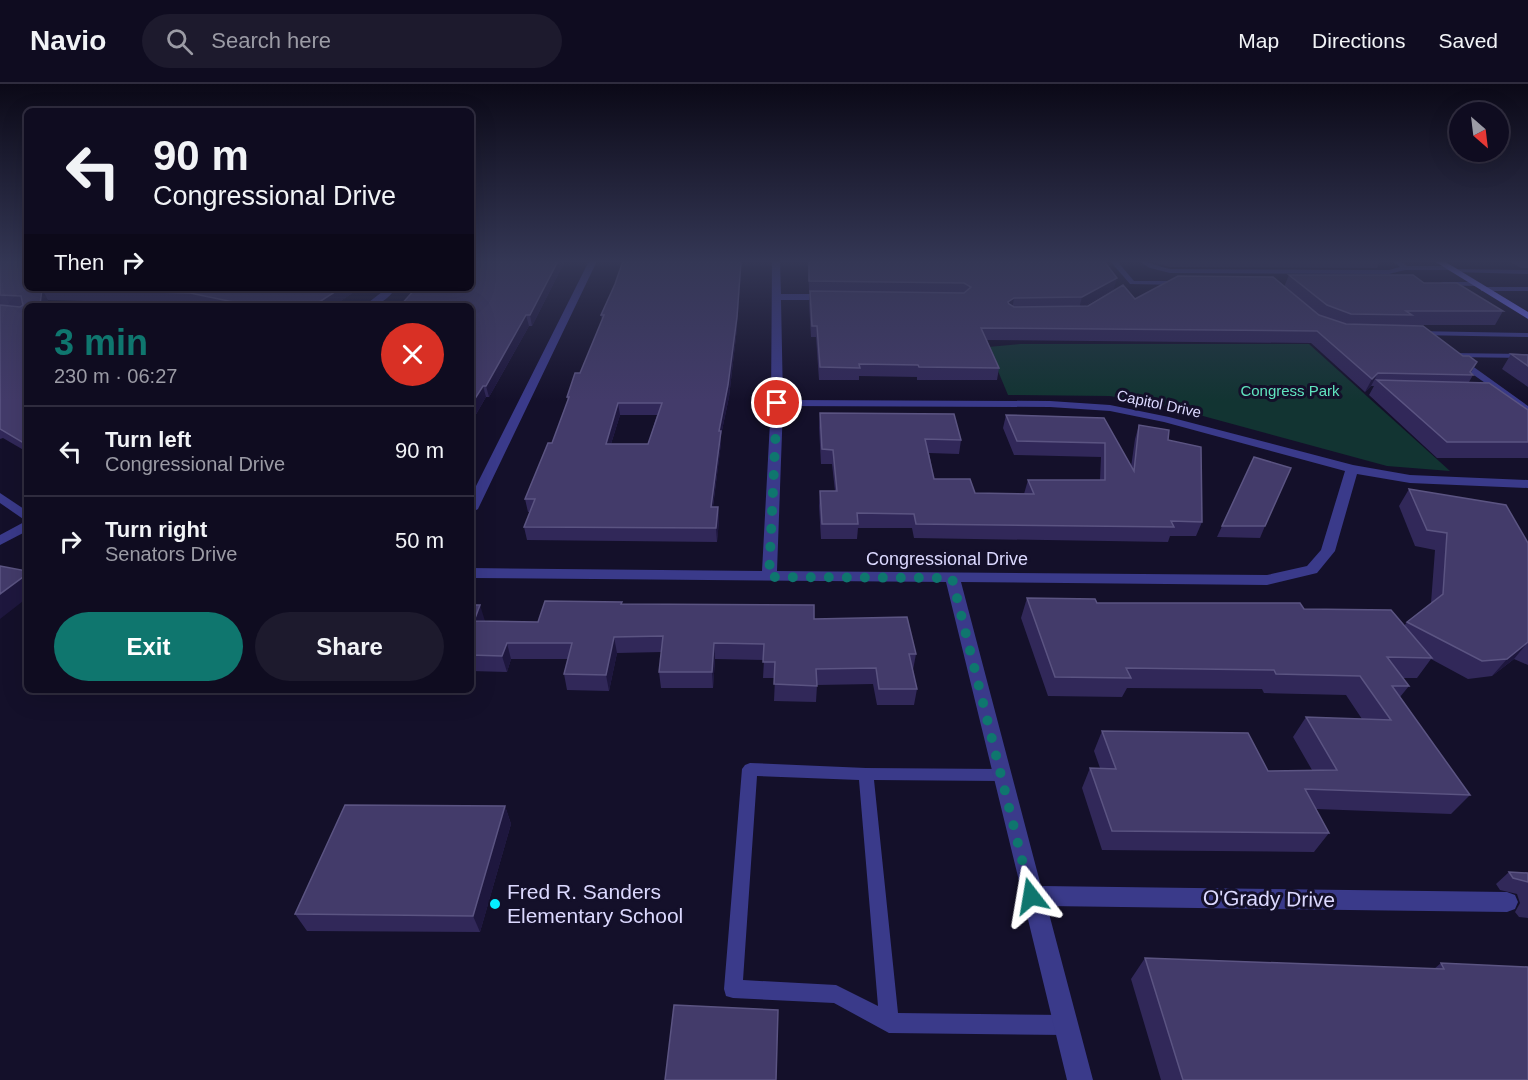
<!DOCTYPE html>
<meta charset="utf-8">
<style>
:root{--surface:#0f0c20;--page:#1d1a2d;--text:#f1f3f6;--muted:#9b9ba5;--line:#2f2c3e;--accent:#0f766e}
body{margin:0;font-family:Helvetica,sans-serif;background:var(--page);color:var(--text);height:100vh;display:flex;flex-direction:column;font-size:22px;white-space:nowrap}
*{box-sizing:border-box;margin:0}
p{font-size:20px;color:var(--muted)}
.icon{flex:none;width:33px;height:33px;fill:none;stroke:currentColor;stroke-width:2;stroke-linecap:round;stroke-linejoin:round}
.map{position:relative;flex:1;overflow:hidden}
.panel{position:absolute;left:24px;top:219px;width:450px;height:390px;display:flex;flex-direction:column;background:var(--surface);border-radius:9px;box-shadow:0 6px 24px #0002,0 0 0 2px var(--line)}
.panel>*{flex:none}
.hud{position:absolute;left:24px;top:24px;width:450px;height:183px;border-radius:9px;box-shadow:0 6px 24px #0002,0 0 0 2px var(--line);background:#0f0c20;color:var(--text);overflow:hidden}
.needle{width:39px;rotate:152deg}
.tools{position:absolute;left:1449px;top:18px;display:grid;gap:12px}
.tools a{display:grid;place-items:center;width:60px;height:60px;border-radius:50%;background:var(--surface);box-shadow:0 6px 24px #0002,0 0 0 2px var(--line);font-size:30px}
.pin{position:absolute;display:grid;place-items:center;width:51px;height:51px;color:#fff;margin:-26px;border:3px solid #fff;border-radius:50%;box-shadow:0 2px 6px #0007}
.me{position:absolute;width:66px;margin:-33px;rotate:346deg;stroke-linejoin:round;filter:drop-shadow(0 0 4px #0008)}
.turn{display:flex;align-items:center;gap:21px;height:126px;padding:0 30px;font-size:27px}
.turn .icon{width:78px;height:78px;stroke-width:2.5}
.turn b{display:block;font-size:42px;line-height:51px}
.then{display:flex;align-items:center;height:57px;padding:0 30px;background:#0003;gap:12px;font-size:22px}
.round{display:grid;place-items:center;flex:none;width:63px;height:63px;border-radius:32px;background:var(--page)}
.overview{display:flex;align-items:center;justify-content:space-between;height:102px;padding:0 30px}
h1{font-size:36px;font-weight:800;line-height:45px;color:var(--accent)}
.primary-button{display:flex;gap:12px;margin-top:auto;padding:12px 30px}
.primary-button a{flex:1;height:69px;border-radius:36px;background:var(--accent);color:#fff;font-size:24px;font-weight:800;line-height:69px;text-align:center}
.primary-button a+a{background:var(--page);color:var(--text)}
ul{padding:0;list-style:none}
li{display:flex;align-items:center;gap:18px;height:90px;padding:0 30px;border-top:2px solid var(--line)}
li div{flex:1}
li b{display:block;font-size:22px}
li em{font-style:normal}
header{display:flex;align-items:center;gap:36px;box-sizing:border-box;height:84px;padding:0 30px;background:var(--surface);border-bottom:2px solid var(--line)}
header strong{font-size:28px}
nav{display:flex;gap:33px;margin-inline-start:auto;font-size:21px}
.search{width:420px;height:54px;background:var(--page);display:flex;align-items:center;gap:15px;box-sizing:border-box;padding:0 21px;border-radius:33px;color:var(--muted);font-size:22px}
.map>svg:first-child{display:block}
.green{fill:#123432}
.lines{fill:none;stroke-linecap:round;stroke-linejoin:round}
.lane{fill:#3a3a8a;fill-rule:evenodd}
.street{fill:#3a3a8a;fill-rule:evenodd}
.secondary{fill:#7070ff;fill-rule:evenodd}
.wall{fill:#312859;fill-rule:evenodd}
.shaded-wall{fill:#1e173e}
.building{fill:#433b6a;stroke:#5b5482;stroke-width:1.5;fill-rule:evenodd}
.route{stroke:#0f766e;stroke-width:10;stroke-dasharray:0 18}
.poi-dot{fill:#05edff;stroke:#14102a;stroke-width:2}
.labels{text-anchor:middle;stroke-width:6;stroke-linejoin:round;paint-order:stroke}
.far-park-label{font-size:15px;fill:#60e4bf;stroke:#14102a}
.far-street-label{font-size:15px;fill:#dcd9ff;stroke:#14102a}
.street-label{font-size:18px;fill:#dcd9ff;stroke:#14102a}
.near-poi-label{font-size:21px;fill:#dcd9ff;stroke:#14102a;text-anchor:start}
.near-street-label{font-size:21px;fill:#dcd9ff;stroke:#14102a}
</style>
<header>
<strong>Navio</strong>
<div class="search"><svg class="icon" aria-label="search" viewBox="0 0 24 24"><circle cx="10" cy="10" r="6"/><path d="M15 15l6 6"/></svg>Search here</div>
<nav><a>Map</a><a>Directions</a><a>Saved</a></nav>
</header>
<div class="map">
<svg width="1528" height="996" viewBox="0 0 1528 996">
<rect width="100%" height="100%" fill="#14102a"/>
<path class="green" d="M1020,260H1309L1450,387L1387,382L1170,323L1110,312L1008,311L988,263Z"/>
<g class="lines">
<path class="lane" d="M1110,177H1117L1134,197H1180L1184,199L1180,201L1130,200Z
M1138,177C1149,177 1159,183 1170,185L1389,186L1400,183L1392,177H1400L1407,182H1449L1452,184L1449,186H1405L1389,190L1170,189L1150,184Z
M1455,185L1528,186V190L1453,188L1452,187Z
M1443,198H1476L1480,200L1476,202L1441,201V199Z
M1481,203H1528V207H1481Z
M1415,247L1528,249V253L1418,251L1414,249Z
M1448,269L1528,270V274L1451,273H1448Z
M1458,276H1464L1528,322V329L1458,280Z
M750,679L866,684L1001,685L1006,687L1009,691L1006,695L1001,697L874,696L898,929L1066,931L1073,934L1076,941L1073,948L1066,951L889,949L834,919L733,914L726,912L724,905L742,685L745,681ZM757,692L859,696L878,922L836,901L743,896Z"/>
<path class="street" d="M589,177H597L478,425L471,429V412Z
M772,177H780L781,210H829L834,213L829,216H781L783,316L1050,317L1110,321L1169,333L1353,381L1410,391L1528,396V404L1410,399L1357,390L1335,467L1317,489L1267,501L961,498L1041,802L1507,808L1515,811L1518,818L1515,825L1507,828L1047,822L1093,996H1067L1024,819L1020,812L1022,809L946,498L471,494V484L762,487L771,319ZM783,322L1050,323L1110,327L1164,338L1345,387L1321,466L1307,482L1267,491L777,487Z
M387,204H396C387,216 379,222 364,222Z
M0,409L27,427V447L0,461V451L26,437L0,419Z"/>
<path class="secondary" d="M1434,177H1444L1528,228V235Z"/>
</g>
<path class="wall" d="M0,177L360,204L333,222H206L195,220L48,216L47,222H27V368L3,354L0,355Z
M565,177L532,242H529L489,313H486L471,339V222Z
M808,177L1114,205L1085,222L1135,215L1284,203L1289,191L1424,199L1503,227L1495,241H1407L1406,242L1463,272L1477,278L1471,289L1473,291L1469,298L1528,326V374H1437L1369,311L1374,302H1371L1365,308L1311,259L987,256L999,284L997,296H917V293L859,292V296H819L816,253H811L809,219L810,208H809Z
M1148,177H1380L1377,184L1170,183Z
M1509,177H1528V184H1521Z
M601,231L737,244L729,313L721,351V359L713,423H718L719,436L717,458L527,456L524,443L530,428H528L525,415L552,359L568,317L567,313L580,289L602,236ZM620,331H657L648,360H611Z
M1511,270L1528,271V303L1502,285Z
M820,329L961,356L959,370L929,369L934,395L975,409L1024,410L1028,396H1100L1101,373L1014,371L1003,344L1006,331L1104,334L1131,383L1135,355L1139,341L1168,356L1202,438L1196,452H1170L1168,458L914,454L912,444H858L857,455H821L819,422L820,407H835L832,380H821L819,343Z
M1254,373L1265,442L1260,454L1217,453Z
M1409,405L1528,459V581L1514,575L1492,592L1468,595L1431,575L1417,594H1403L1409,602L1400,613L1470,711L1451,730L1316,725L1329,749L1314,768L1102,766L1082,704L1090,684H1100L1094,667L1102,647L1268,687L1312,686L1293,653L1306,633L1362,635L1346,611L1264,609L1262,605L1127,604L1122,613L1048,612L1021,534L1027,514L1097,519L1304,525L1404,542L1407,538L1431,519L1435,466L1415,462L1399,422Z
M622,520L814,535L916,570L913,586L917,605L914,621H877L873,600L817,601L816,618L774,617L775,594H763L764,576L715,575L713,604H661L659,588L662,568L617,569L609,607L567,606L564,590L568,575H511L507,588L471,587V521L485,537L538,538Z
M316,606H351V608L316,607Z
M505,722L511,740L480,848L307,847L295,830Z
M1509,788L1528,789V834L1519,833L1515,828L1520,819L1517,810L1500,806L1496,800Z
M1145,874L1434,885L1441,879L1528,996H1161L1131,895Z"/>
<path class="shaded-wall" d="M558,177H565L532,242L530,231Z
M741,177H742L737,244L729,313L721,351V359L711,436V423L719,347Z
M1117,194L1114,205L1079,225L1082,213Z
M341,204H360L333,222H313Z
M42,205L48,216L47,222L40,221Z
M1014,214L1012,226L1008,218Z
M526,231L529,242L489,313L486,302Z
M1378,289L1371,302L1365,308L1372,295Z
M483,302L486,313L471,339V321Z
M618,319L620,331L607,372L606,360Z
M718,423L719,436L717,458L716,444Z
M27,490V514L0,535V510Z
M480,521L485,537H474Z
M614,553L617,569L609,607L606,591Z
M1528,558L1514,575L1492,592L1507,575Z
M507,559L511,575L507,588L502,572Z
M714,559L715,575L713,604L712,588Z
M505,722L511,740L480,848L473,832Z"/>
<path class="building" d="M0,177H27V204H341L313,222H246L243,220L190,209L42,205L40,221L46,222H27V284L26,285H27V361L0,345V221L20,223L23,221L21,212L0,211Z
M471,177H558L530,231H526L486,302H483L471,321V222H400L416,204H471Z
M623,177H741L737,233L728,301L719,347H721L711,423H718L716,444L524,443L535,415H525L548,359H552L569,313H567L575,289H580L604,231H601L615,200ZM618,319H662L648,360H606Z
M809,177H1104L1117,194L1082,213L1014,214L1008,218L1009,220L1014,223L1088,222L1123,201L1135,215L1178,192L1273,193L1319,231L1346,240L1423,242L1463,272H1469L1477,278L1470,288L1473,291L1378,289L1372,295L1317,247L981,244L999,284L919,283L918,281L859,280L860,284L820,283L817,242H812L810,207L964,209L971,203L964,199L809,197Z
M1289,191H1413L1424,199H1457L1503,227H1406L1412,231L1351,230L1327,221Z
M1511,270L1528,271V282Z
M1377,296L1489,299L1528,326V358H1447Z
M820,329L954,330L961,356L925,355L934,395H970L975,409L1034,410L1028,396H1105V359L1017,357L1006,331L1104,334L1134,387L1139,341L1169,346L1168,356L1201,363L1202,438L1171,437L1174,443L916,440L914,430L857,429L858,440H822L820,407H837L833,366L822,365Z
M1254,373L1291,384L1265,442H1222Z
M1409,405L1506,421L1528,459V558L1507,575L1482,577L1407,538L1443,510L1447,449L1427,446Z
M0,482L27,487V490L0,510Z
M1027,514L1095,515L1097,519H1300L1304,525L1391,526L1432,574L1387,573L1409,602H1392L1470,711L1305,705L1329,749L1112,747L1090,684L1116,685L1102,647L1248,649L1268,687L1337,686L1306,633L1391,636L1360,592L1276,590L1274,586L1126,584L1131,594L1055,593Z
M545,517L622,518L621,520L814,521V535L907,533L916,570H909L917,605H879L876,584L816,585L817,602L774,600L775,578H763L764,560L714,559L712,588H659L663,552L614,553L606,591L564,590L572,559H507L502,572L471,571V521H480L474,537L538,538Z
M345,721L505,722L473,832L295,830Z
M1509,788L1528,789V798L1513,794Z
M1145,874L1444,885L1441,879L1528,883V996H1183Z
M674,921L778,926L776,996H665Z"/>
<linearGradient id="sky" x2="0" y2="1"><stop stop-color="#0b0917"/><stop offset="0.56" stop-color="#343755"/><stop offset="1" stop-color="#343755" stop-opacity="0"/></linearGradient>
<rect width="1528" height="317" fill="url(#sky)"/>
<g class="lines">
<path class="route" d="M777,319L769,493L952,494L1031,812"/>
</g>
<circle class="poi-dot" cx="495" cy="820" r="6"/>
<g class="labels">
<g class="far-park-label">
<text x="1290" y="312">Congress Park</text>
</g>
<g class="far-street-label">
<text transform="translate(1159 320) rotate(12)" y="5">Capitol Drive</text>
</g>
<g class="street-label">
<text x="947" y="481">Congressional Drive</text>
</g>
<g class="near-poi-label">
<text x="507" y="815">Fred R. Sanders<tspan x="507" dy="24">Elementary School</tspan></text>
</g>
<g class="near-street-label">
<text transform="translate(1269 815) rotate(1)" y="7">O'Grady Drive</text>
</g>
</g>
</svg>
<div class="tools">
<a><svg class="needle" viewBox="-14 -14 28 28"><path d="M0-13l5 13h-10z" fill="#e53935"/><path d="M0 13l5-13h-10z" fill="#9b9ba5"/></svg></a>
</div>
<div class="pin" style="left:777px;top:319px;background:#d93025"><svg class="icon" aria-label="arrive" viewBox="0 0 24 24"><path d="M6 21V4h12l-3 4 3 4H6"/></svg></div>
<svg class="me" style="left:1031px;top:812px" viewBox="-20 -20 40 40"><path d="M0-17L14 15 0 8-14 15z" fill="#0f766e" stroke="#fff" stroke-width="4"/></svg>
<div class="hud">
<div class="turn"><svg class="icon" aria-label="left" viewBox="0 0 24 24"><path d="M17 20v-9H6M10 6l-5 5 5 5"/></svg><div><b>90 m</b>Congressional Drive</div></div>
<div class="then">Then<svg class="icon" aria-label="right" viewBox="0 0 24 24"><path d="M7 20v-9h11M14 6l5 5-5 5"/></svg></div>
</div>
<section class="panel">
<div class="overview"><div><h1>3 min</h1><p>230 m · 06:27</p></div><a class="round" style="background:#d93025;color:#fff"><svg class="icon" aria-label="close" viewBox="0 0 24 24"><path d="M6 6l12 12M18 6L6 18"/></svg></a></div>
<ul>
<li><svg class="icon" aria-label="left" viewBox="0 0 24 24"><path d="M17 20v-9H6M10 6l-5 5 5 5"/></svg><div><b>Turn left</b><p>Congressional Drive</p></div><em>90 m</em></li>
<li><svg class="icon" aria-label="right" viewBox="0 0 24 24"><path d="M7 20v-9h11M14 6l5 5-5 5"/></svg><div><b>Turn right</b><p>Senators Drive</p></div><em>50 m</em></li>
</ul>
<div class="primary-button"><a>Exit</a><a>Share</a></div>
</section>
</div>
